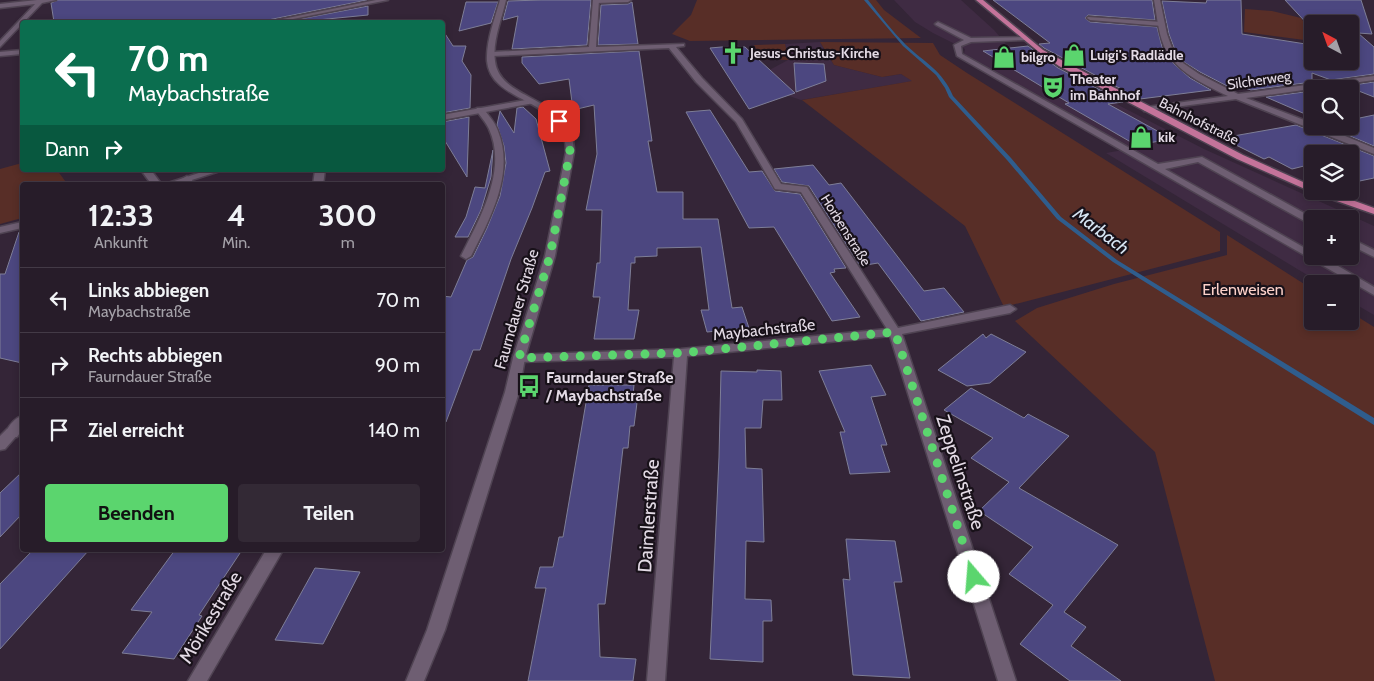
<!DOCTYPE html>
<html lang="de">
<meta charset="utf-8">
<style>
:root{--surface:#271c29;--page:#332935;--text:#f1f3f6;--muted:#a4a1a8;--line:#433a46;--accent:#5bd56e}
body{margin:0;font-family:Cabin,sans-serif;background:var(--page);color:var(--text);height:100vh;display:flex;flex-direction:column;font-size:19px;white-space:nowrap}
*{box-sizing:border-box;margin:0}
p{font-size:16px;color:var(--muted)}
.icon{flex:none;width:28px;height:28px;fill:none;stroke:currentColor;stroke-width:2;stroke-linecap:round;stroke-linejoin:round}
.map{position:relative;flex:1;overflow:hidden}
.panel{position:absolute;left:20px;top:182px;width:425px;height:370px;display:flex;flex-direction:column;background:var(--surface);border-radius:5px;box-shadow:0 2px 8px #0003,0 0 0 1px var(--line)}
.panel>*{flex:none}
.guide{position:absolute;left:20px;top:20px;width:425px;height:152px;border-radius:5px;box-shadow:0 2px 8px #0003,0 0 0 1px var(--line);background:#0b6e4f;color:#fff;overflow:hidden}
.needle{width:32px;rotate:319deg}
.fabs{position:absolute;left:1304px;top:15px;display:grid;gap:10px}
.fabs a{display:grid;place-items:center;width:55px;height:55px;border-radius:5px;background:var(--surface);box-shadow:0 2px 8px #0003,0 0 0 1px var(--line);font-size:25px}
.pin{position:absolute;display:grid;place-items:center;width:42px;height:42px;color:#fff;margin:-21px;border-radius:10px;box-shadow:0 2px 8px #0006}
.me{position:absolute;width:55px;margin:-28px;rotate:342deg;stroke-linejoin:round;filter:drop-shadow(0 0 4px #0008)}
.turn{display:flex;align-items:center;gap:18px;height:105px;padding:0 25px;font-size:22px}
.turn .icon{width:65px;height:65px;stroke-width:2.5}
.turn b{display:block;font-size:35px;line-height:42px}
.then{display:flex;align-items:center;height:48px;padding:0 25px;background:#0003;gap:10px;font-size:19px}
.eta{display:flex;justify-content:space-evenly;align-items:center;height:85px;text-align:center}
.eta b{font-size:30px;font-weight:700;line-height:35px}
.action{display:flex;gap:10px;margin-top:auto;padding:10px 25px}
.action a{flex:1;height:58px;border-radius:5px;background:var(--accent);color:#111;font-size:20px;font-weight:700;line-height:58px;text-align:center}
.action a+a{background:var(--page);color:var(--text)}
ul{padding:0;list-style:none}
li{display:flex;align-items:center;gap:15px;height:65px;padding:0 25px;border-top:1px solid var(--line)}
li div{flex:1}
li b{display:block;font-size:19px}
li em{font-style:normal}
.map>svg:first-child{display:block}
.built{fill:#3f2b43;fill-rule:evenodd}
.green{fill:#582e27}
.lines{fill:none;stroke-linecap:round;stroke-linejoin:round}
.stream{fill:#2f5d8d;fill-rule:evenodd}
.building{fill:#4c4780;stroke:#7e7e97}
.lane-casing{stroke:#4f4352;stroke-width:3}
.street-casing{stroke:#4f4352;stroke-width:3}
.secondary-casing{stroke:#4f4352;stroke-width:3}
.primary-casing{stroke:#4f4352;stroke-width:3}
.lane{fill:#6e5e72;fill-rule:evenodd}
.street{fill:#6e5e72;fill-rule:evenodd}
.secondary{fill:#6e5e72;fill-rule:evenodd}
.primary{fill:#c4739a;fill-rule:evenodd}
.route{stroke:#5bd56e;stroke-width:9;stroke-dasharray:0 16.2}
.labels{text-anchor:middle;stroke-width:4.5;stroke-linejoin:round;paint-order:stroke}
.far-poi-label{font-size:14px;font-weight:bold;fill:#e4dbe6;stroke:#181119;text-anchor:start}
.far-street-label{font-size:14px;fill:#e4dbe6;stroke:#181119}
.park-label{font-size:16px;fill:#fcd1c9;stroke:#181119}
.street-label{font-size:16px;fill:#e4dbe6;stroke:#181119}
.poi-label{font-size:16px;font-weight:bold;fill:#e4dbe6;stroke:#181119;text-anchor:start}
.water-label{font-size:18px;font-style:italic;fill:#d7e5f3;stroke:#181119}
.near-street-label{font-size:19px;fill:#e4dbe6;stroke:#181119}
</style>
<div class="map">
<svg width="1374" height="681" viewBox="0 0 1374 681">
<rect width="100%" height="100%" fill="#342537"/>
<path class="built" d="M894,0H961L994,30L1006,44L1124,108L1204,149L1374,226V315L1350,301V284H1322L1106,153L1123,150L969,58L964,54L965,49L933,33L915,22ZM1312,219H1350V256H1312Z
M820,42L834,65L882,77L901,74L913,81L801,100L747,82L788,60L785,44Z"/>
<path class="green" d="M697,0H876L884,10L921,38L690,41L672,34L691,15Z
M1245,9L1272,11L1301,18L1312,35V41L1244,32Z
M820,42L933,43L940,55L967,73L1220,232V251L1004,307L965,226L802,100L912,81L901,74L882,77L834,65Z
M785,44L789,60L755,59L758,52L754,45Z
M22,163V170H57L68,185H22V218L0,224V169Z
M1227,235L1312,289V321H1350V312L1374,327V681H1215L1155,452L1015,321L1037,308L1114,284L1227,255Z"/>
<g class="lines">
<path class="stream" d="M864,0H868C880,15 892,31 906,45C924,62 943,71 953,96L1011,158L1061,217L1117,260L1374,418V425L1113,262L1057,219L1007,160L949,97L945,88L936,75L903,46Z"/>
</g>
<path class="building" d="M58,0H367L268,20L266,22H54L51,3Z
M542,0H591L587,45L512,49L518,16L503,20L508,1Z
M993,0H1152L1155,20L1088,15L1085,18L1090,22L1157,27L1162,47L1174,64L1190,78L1211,90L1140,99L1044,48L1039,44L1050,43Z
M1207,0H1241L1242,34L1312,45V61H1350V24H1312V29L1285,0H1361L1372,34L1358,33L1374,47V74L1331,80L1312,73V82L1251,90L1239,86L1229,87L1200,72L1184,62L1175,50L1169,34L1162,1L1206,3Z
M466,2H498L491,23L459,31Z
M632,2L638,44L598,45L601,5L628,4Z
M368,6V15L317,20V22H285Z
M442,29L453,46H466L462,61L471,75L470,108L442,113Z
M733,46L745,47L795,93L749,109L710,48Z
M1028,46L1058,68L1123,102L1108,104L1172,139L1136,145L1065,104L1069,103L983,51Z
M639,51L652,141H648L657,192H683V219H718L732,308L742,307L749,328L707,332L701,310H709L701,247L657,248V256L635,257V263H631L628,310H639L634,339H594L600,297H593L597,263H600L602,210H586L597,154L594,105L573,110L569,79L539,84L522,63V57Z
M794,63L824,64L826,81L796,92Z
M1374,82V97L1346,86Z
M1312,91V117L1266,97Z
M523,107L536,119L550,171L545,172L532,208L511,259L480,350H473L446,422H442V296L451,297L467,260L473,257L487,228L500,196L506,163L504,146L497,125L500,111L514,133L517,108Z
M710,110L749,172L762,171L775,191L800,194L846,268L834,269L835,272L830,273L860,317L832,321L774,227L749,228L686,112Z
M1374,115V146L1326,126H1350V120Z
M469,117L467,177L442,136V122Z
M1296,125L1374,156V178L1350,183V154H1312V164L1292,169L1269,157L1264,159L1222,138Z
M493,150L491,177L481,210L468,237H455L466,217L475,187L485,188Z
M813,165L829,185L841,183L924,291L944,288L964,312L921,321L878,263L860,266L809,186L782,182L774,169Z
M19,232L22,233V363L0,358V274H5Z
M983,334L986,338L991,334L1026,352L990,383L967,386L938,370Z
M871,365L886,395L871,397L887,445H881L890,472L850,474L840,432H845L819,371Z
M757,370L781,371L782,400H763L761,428H745L746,468L762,469L764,542L746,541L745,599L771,600L772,621H763V662L710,659L719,457L721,371L757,372Z
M589,385H634L633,395H638L634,426H630L628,448H623L605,604H598L600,657L636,659L633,681H528L546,588H535L540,567H553L559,537H563Z
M971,388L1024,418L1028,414L1069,436L1019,488L1118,545L1064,612L1086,627L1071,646L1121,681H1070L1020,644L1053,605L1009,574L1033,547L979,511L1009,482L971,458L993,438L944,410Z
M22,472V514L0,537V493Z
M846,539L895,541L902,582H894L910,678L853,675L843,579L850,580Z
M33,550H89L0,649V584Z
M175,550H242L199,615L202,616L174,659L122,653L152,612L131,610Z
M315,568L360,572L323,644L275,640Z"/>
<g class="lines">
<defs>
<path id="lane" d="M594,0H631L628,2L596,3Z
M1088,17L1162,22L1165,24L1162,26L1090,20L1087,18Z
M938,22L971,38L1027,37L1028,38L1025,40L971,42L961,46L962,54L1158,164L1202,157L1315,219H1312V224L1308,223L1198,162L1165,169L1312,252V256H1321L1374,287V295L957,56L954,45L964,40L936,25L935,24Z
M477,108H483C488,115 495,122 498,131C515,173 490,219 471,256L466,259L461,256C479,220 508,170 489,129C486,122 480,116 476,110Z
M187,176L192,179L193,185H183L182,179Z
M1350,238L1374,250V257L1350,245Z
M22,416V430L17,437H7L5,433C9,426 14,418 22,416Z"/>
<path id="street" d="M37,0H56L42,3L0,47V41L35,4L0,8V4Z
M376,0H388L278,22H268Z
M593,0H599L596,47L684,44V46L676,47L702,78L742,119L781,184L807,187L898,328L1010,305L1016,309L1010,313L902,334L1016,681H998L890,336L687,356L665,681H647L674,357L519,362L514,361L513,358L514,355L681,349L887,329L801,192L775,189L736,122L696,82L669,48L492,56L488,54L492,52L589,47Z
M1154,0H1160L1167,34L1173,51L1183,63L1199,74L1238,94L1374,76V80L1246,98L1312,123V126H1321L1374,148V154L1236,99L1144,111V107H1147L1228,96C1205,85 1174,71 1164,46C1158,32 1157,15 1154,0Z
M22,50V54L0,56V52Z
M531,99L535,101L534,103L442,120V115Z
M141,170H151L162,185L208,170H223L176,185H152Z
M315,170H325L323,185H313Z
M22,222V228L0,233V227Z
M12,428L17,429L19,433L5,449L0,450V436L7,429Z
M266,550H283L207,681H188Z"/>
<path id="secondary" d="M500,0H506C502,18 492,42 495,61C500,103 574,95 574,152L555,256L525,358L519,392L445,630L424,681H406L427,630L505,392L513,358L545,256L566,152C566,97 491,105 487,61C486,41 495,18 500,0Z"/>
<path id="primary" d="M976,0H983L1043,50L1065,62L1243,155L1312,186V191H1327L1374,208V214L1314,193L1237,159L1059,66L1039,52Z"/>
</defs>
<use href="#lane" class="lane-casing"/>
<use href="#street" class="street-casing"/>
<use href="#secondary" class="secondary-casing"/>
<use href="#primary" class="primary-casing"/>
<use href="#lane" class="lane"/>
<use href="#street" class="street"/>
<use href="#secondary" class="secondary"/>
<use href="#primary" class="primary"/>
</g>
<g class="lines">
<path class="route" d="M559,121L569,136L570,152L550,256L519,358L681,353L895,332L974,577"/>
</g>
<defs>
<symbol id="church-bare" viewBox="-9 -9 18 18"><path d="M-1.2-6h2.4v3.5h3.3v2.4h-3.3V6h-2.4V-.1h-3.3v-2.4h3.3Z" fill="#5bd56e" stroke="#181119" stroke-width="2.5" paint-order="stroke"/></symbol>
<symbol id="shop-bare" viewBox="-9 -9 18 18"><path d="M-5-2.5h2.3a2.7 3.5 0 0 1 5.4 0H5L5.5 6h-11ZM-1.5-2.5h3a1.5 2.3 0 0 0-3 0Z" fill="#5bd56e" stroke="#181119" stroke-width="2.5" paint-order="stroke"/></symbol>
<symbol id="theatre-bare" viewBox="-9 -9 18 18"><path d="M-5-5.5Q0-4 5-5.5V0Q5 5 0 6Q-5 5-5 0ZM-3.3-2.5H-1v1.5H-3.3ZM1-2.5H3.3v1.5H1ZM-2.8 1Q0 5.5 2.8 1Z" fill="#5bd56e" stroke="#181119" stroke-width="2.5" paint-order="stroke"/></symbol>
<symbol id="bus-bare" viewBox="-9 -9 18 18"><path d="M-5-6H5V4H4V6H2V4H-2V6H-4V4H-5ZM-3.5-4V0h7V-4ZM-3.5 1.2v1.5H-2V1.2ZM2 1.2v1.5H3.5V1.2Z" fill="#5bd56e" stroke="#181119" stroke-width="2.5" paint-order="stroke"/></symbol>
</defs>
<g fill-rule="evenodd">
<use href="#church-bare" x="717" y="37" width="32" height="32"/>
<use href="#shop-bare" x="1058" y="39" width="32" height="32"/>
<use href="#shop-bare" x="988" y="41" width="32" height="32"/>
<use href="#theatre-bare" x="1037" y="71" width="32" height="32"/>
<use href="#shop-bare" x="1125" y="121" width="32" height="32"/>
<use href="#bus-bare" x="513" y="370" width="32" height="32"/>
</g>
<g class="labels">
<g class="far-poi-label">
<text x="750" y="58">Jesus-Christus-Kirche</text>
<text x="1090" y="60">Luigi's Radlädle</text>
<text x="1021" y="62">bilgro</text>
<text x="1070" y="84">Theater<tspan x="1070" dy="16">im Bahnhof</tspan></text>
<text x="1158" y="142">kik</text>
</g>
<g class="far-street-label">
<text transform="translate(1259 80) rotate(-8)" y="5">Silcherweg</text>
<text transform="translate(1199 121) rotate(27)" y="5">Bahnhofstraße</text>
<text transform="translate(846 230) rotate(58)" y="5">Horbenstraße</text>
</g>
<g class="park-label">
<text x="1243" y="295">Erlenweisen</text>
</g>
<g class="street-label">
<text transform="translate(516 309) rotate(-74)" y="6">Faurndauer Straße</text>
<text transform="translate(764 329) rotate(-6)" y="6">Maybachstraße</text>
</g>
<g class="poi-label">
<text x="546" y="383">Faurndauer Straße<tspan x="546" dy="18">/ Maybachstraße</tspan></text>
</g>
<g class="water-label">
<text transform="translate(1101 231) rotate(37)" y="6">Marbach</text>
</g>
<g class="near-street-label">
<text transform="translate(961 472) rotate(72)" y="7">Zeppelinstraße</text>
<text transform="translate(648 516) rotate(-86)" y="7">Daimlerstraße</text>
<text transform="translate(210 617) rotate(-59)" y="7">Mörikestraße</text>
</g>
</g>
</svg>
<div class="fabs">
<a><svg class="needle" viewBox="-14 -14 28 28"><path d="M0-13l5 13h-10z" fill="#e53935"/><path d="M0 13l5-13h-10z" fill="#a4a1a8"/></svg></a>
<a><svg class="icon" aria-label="search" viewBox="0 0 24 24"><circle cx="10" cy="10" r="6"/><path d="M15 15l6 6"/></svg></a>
<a><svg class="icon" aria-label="layers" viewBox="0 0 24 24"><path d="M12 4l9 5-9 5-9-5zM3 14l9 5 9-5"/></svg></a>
<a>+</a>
<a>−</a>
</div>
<div class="pin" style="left:559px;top:121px;background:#d93025"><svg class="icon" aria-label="arrive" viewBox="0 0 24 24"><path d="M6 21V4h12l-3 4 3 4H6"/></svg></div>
<svg class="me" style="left:974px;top:577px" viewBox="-20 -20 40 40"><circle r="19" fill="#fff"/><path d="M0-13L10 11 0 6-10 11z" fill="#5bd56e"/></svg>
<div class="guide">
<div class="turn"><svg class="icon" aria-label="left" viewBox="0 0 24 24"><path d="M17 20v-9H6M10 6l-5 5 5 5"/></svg><div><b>70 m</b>Maybachstraße</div></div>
<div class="then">Dann<svg class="icon" aria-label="right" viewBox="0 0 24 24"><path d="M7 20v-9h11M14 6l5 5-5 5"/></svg></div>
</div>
<section class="panel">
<div class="eta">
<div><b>12:33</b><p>Ankunft</p></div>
<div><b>4</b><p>Min.</p></div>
<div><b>300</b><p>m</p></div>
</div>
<ul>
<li><svg class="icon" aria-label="left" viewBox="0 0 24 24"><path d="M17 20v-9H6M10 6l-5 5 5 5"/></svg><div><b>Links abbiegen</b><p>Maybachstraße</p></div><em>70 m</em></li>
<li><svg class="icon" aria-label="right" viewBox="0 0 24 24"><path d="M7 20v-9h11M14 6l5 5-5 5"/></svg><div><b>Rechts abbiegen</b><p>Faurndauer Straße</p></div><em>90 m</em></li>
<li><svg class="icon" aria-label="arrive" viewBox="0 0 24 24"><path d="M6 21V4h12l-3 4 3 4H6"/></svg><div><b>Ziel erreicht</b></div><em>140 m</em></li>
</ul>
<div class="action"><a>Beenden</a><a>Teilen</a></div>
</section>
</div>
